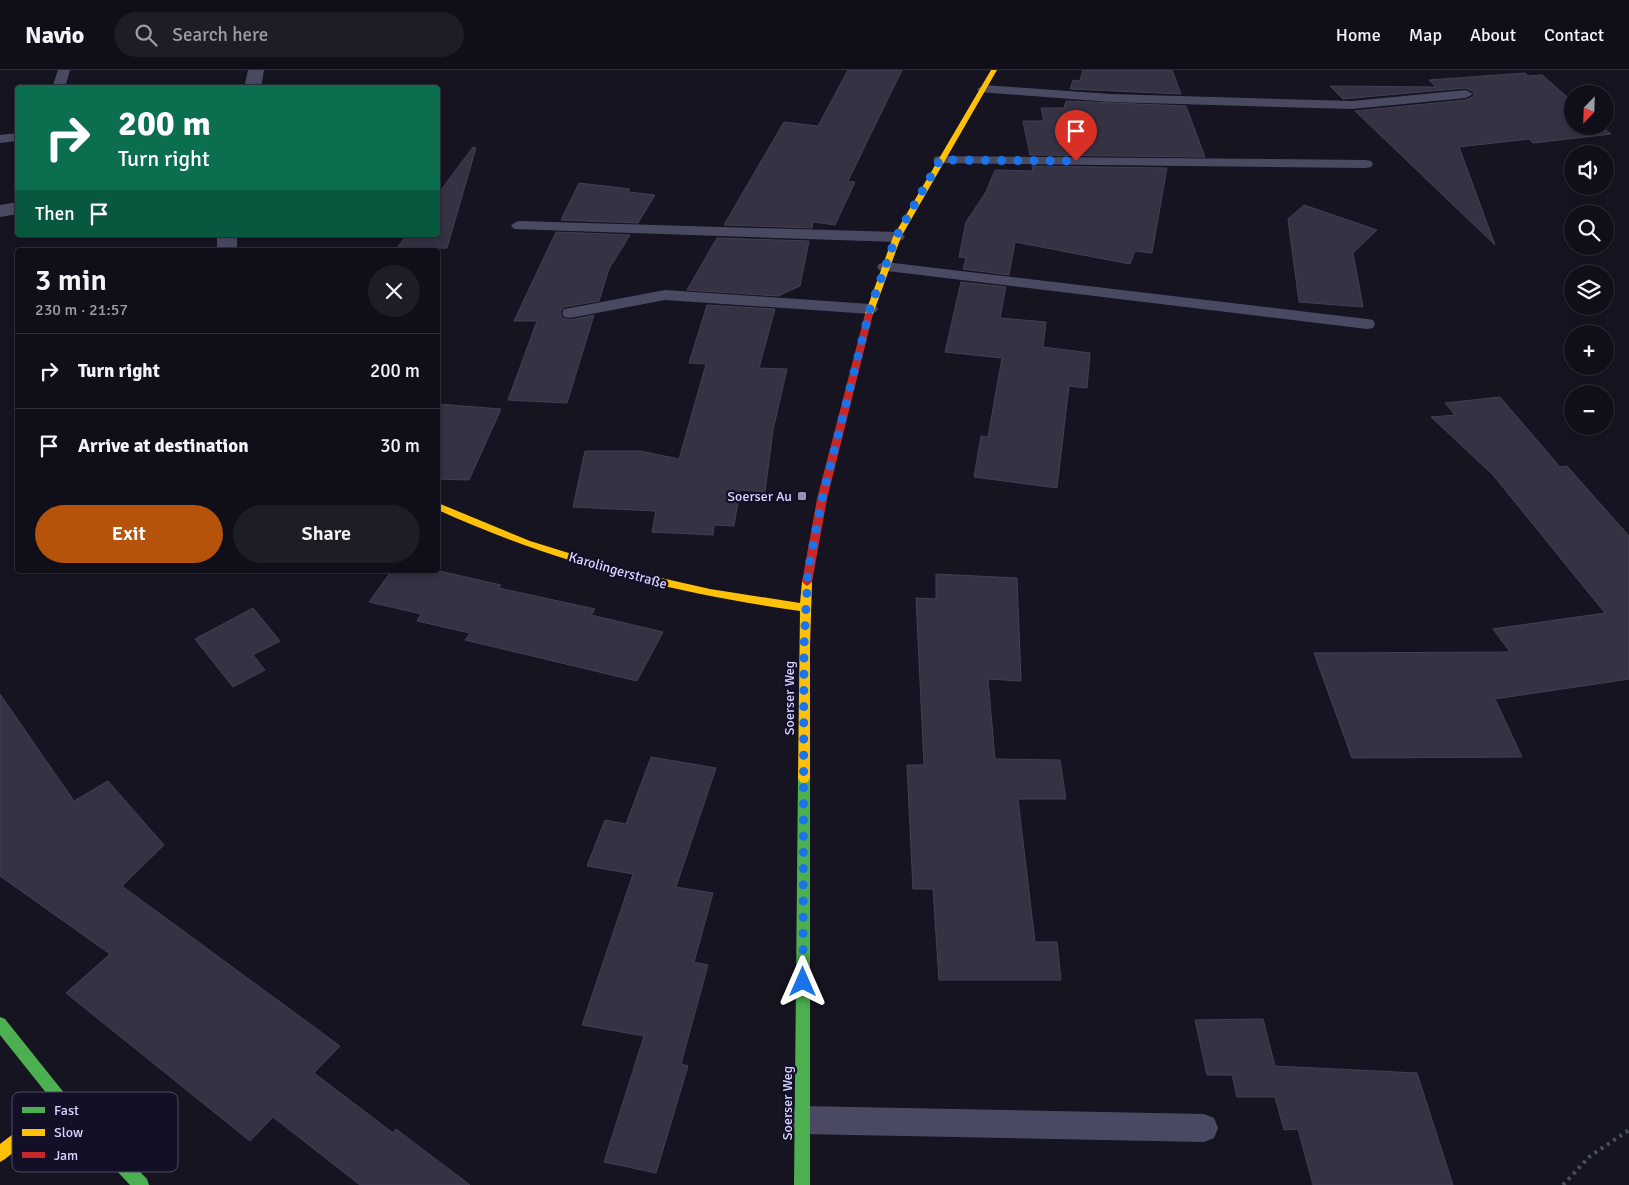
<!DOCTYPE html>
<meta charset="utf-8">
<style>
:root{--surface:#100f19;--page:#1e1d26;--text:#f1f3f6;--muted:#9c9ca2;--line:#302f38;--accent:#b45309}
body{margin:0;font-family:Signika,sans-serif;background:var(--page);color:var(--text);height:100vh;display:flex;flex-direction:column;font-size:19px;white-space:nowrap}
*{box-sizing:border-box;margin:0}
p{font-size:16px;color:var(--muted)}
.icon{flex:none;width:28px;height:28px;fill:none;stroke:currentColor;stroke-width:2;stroke-linecap:round;stroke-linejoin:round}
.map{position:relative;flex:1;overflow:hidden}
.details{position:absolute;left:15px;top:178px;width:425px;height:325px;display:flex;flex-direction:column;background:var(--surface);border-radius:5px;box-shadow:0 2px 8px #0003,0 0 0 1px var(--line)}
.details>*{flex:none}
.hud{position:absolute;left:15px;top:15px;width:425px;height:152px;border-radius:5px;box-shadow:0 2px 8px #0003,0 0 0 1px var(--line);background:#0b6e4f;color:#fff;overflow:hidden}
.needle{width:32px;rotate:203deg}
.buttons{position:absolute;left:1564px;top:15px;display:grid;gap:10px}
.buttons a{display:grid;place-items:center;width:50px;height:50px;border-radius:50%;background:var(--surface);box-shadow:0 2px 8px #0003,0 0 0 1px var(--line);font-size:25px}
.pin{position:absolute;display:grid;place-items:center;width:42px;height:42px;color:#fff;margin:-51px -21px;border-radius:50% 50% 50% 0;rotate:-45deg;box-shadow:0 0 5px #0007}
.pin .icon{rotate:45deg}
.me{position:absolute;width:55px;margin:-28px;rotate:0deg;stroke-linejoin:round;filter:drop-shadow(0 0 4px #0008)}
.turn{display:flex;align-items:center;gap:18px;height:105px;padding:0 20px;font-size:22px}
.turn .icon{width:65px;height:65px;stroke-width:2.5}
.turn b{display:block;font-size:35px;line-height:42px}
.then{display:flex;align-items:center;height:48px;padding:0 20px;background:#0003;gap:10px;font-size:19px}
.round{display:grid;place-items:center;flex:none;width:52px;height:52px;border-radius:26px;background:var(--page)}
.headline{display:flex;align-items:center;justify-content:space-between;height:85px;padding:0 20px}
h1{font-size:30px;font-weight:600;line-height:38px}
.button{display:flex;gap:10px;margin-top:auto;padding:10px 20px}
.button a{flex:1;height:58px;border-radius:30px;background:var(--accent);color:#fff;font-size:20px;font-weight:600;line-height:58px;text-align:center}
.button a+a{background:var(--page);color:var(--text)}
ul{padding:0;list-style:none}
li{display:flex;align-items:center;gap:15px;height:75px;padding:0 20px;border-top:1px solid var(--line)}
li div{flex:1}
li b{display:block;font-size:19px}
li em{font-style:normal}
header{display:flex;align-items:center;gap:30px;box-sizing:border-box;height:70px;padding:0 25px;background:var(--surface);border-bottom:1px solid var(--line)}
header strong{font-size:24px}
nav{display:flex;gap:28px;margin-inline-start:auto;font-size:18px}
.search{width:350px;height:45px;background:var(--page);display:flex;align-items:center;gap:12px;box-sizing:border-box;padding:0 18px;border-radius:28px;color:var(--muted);font-size:19px}
.map>svg:first-child{display:block}
.building{fill:#343243;stroke:#433f54}
.lines{fill:none;stroke-linecap:round;stroke-linejoin:round}
.path{stroke:#44505f;stroke-width:4;stroke-dasharray:3 4.5;stroke-linecap:butt}
.lane{fill:#4a4962;fill-rule:evenodd}
.street{fill:#4a4962;fill-rule:evenodd}
.fast{fill:#4caf50;fill-rule:evenodd}
.slow{fill:#ffc107;fill-rule:evenodd}
.jam{fill:#c62828;fill-rule:evenodd}
.route{stroke:#1a73e8;stroke-width:9;stroke-dasharray:0 16.2}
.poi-dot{fill:#9591b1;stroke:#130f26;stroke-width:2}
.labels{text-anchor:middle;stroke-width:4.5;stroke-linejoin:round;paint-order:stroke}
.poi-label{font-size:14px;fill:#d9d4ff;stroke:#130f26;text-anchor:end}
.street-label{font-size:14px;fill:#d9d4ff;stroke:#130f26}
.key{fill:#130f26;stroke:#4e4a67;stroke-width:1}
.key-label{font-size:14px;fill:#d9d4ff}
</style>
<header>
<strong>Navio</strong>
<div class="search"><svg class="icon" aria-label="search" viewBox="0 0 24 24"><circle cx="10" cy="10" r="6"/><path d="M15 15l6 6"/></svg>Search here</div>
<nav><a>Home</a><a>Map</a><a>About</a><a>Contact</a></nav>
</header>
<div class="map">
<svg width="1629" height="1115" viewBox="0 0 1629 1115">
<rect width="100%" height="100%" fill="#161421"/>
<path class="building" d="M848,0H902L848,111L855,112L835,155L813,152L812,158L724,155L784,52L818,56Z
M1083,0H1172L1181,24L1070,19L1073,10L1080,11Z
M1525,3L1528,6L1542,5L1572,31V56H1601L1611,64L1533,73L1529,69L1459,77L1495,175L1355,41L1466,30L1474,26V22L1466,18L1343,29L1330,16L1436,17L1429,10Z
M1066,31L1186,36L1205,87L1030,85L1023,51H1044L1041,38H1064Z
M473,77L476,78L447,178L396,179L407,165H438V124Z
M1032,96L1167,98L1152,183L1135,181L1130,194L1015,172L1009,205L963,199L966,188L959,187L966,152L986,122L995,100L1033,101Z
M579,113L630,119L628,122L655,125L638,153L561,150Z
M1304,135L1377,160L1353,183L1363,237L1299,232L1288,149Z
M556,162L630,165L609,199L599,231L564,237L560,242L562,248L570,250L594,245L567,333L508,330L537,251H514Z
M717,168L809,171L800,216L778,226L687,220Z
M961,212L1006,217L1000,248L1046,252L1043,277L1090,283L1087,318L1069,316L1057,418L974,407L981,366L988,367L1002,288L945,282Z
M707,235L775,239L759,298L787,299L773,360L765,422L740,420L734,456L714,455L713,465L652,462L656,441L573,437L585,381H640L679,389L706,294L689,293Z
M1500,327L1560,397L1567,396L1629,466V609L1495,629L1522,687L1352,688L1314,583L1510,582L1493,559L1605,543L1493,405L1431,347L1455,345L1445,333Z
M438,334L501,339L469,410L438,409Z
M392,500H435L501,515L499,518L595,539L591,545L663,562L637,611L465,570L470,563L417,551L421,544L369,532Z
M936,504L1017,508L1021,611L988,609L995,689L1060,690L1066,729H1018L1035,872H1057L1061,910H939L933,819H913L907,695H924L916,528L936,529Z
M253,538L280,571L253,585L265,600L233,617L195,569Z
M0,624L74,731L108,711L164,775L122,816L340,976L314,1003L393,1063L396,1059L470,1115H360L273,1047L250,1071L66,923L110,884L0,806Z
M651,687L716,698L676,817L713,823L694,892L708,895L681,994L688,996L656,1103L604,1092L644,966L582,955L633,804L587,796L605,750L626,754Z
M1263,949L1275,996L1417,1003L1453,1115H1313L1298,1059L1284,1060L1275,1027H1237L1232,1005H1207L1195,950Z"/>
<g class="lines">
<path class="path" d="M1563,1115L1589,1087L1629,1060"/>
<path class="lane" d="M58,0H70L65,18H52Z
M984,15L1110,24L1352,31L1466,20L1473,24L1466,28L1352,39L1110,32L979,22L977,19Z
M18,63V71L0,73V65Z
M940,86L1366,90L1371,91L1373,94L1371,97L1366,98L935,93L933,90L935,87Z
M519,151L897,162L902,164L905,167L902,170L897,172L514,159L511,156L514,153Z
M885,192L1367,249L1373,250L1375,254L1373,258L1367,259L879,200L877,197L879,194Z
M665,220L870,234L876,236L878,239L876,242L870,244L665,230L570,248L564,247L562,243L564,239L570,238Z
M802,1036L1204,1044L1214,1048L1218,1058L1214,1068L1204,1072L802,1064L792,1060L788,1050L792,1040Z"/>
<path class="street" d="M248,0H264L261,18H244Z
M18,132V144L0,147V135Z
M217,165H237V180H217Z"/>
<path class="fast" d="M804,703L808,704L810,708V1115H794L798,708L800,704Z
M0,947L5,949L69,1029L147,1109L149,1115H130L59,1039L0,965Z"/>
<path class="slow" d="M991,0H997L901,167L873,244L869,247L866,246L865,244L893,167Z
M438,433L530,471L617,498L710,519L800,533L802,512L803,509H811L812,512L810,576V708L808,712L804,713L800,712L798,708L800,541C673,523 555,493 438,440Z
M64,1027L69,1029L72,1034L69,1039L5,1089L0,1092V1074L59,1029Z"/>
<path class="jam" d="M869,241L873,244L827,429L812,512L807,516L802,512L817,429L865,244Z"/>
</g>
<g class="lines">
<path class="route" d="M803,912L804,576L808,501L822,429L870,239L896,167L940,90L1076,91"/>
</g>
<rect class="poi-dot" x="797" y="421" width="10" height="10" rx="2.5"/>
<g class="labels">
<g class="poi-label">
<text x="792" y="431">Soerser Au</text>
</g>
<g class="street-label">
<text transform="translate(618 500) rotate(16)" y="5">Karolingerstraße</text>
<text transform="translate(789 628) rotate(-90)" y="5">Soerser Weg</text>
<text transform="translate(787 1033) rotate(-90)" y="5">Soerser Weg</text>
</g>
</g>
<rect x="12" y="1022" width="166" height="80" rx="8" class="key"/>
<rect x="22" y="1037" width="23" height="6" fill="#4caf50"/>
<rect x="22" y="1059" width="23" height="7" fill="#ffc107"/>
<rect x="22" y="1082" width="23" height="6" fill="#c62828"/>
<g class="key-label">
<text x="54" y="1045">Fast</text>
<text x="54" y="1067">Slow</text>
<text x="54" y="1090">Jam</text>
</g>
</svg>
<div class="buttons">
<a><svg class="needle" viewBox="-14 -14 28 28"><path d="M0-13l5 13h-10z" fill="#e53935"/><path d="M0 13l5-13h-10z" fill="#9c9ca2"/></svg></a>
<a><svg class="icon" aria-label="sound" viewBox="0 0 24 24"><path d="M4 9h4l5-4v14l-5-4H4zM17 9q2 3 0 6"/></svg></a>
<a><svg class="icon" aria-label="search" viewBox="0 0 24 24"><circle cx="10" cy="10" r="6"/><path d="M15 15l6 6"/></svg></a>
<a><svg class="icon" aria-label="layers" viewBox="0 0 24 24"><path d="M12 4l9 5-9 5-9-5zM3 14l9 5 9-5"/></svg></a>
<a>+</a>
<a>−</a>
</div>
<div class="pin" style="left:1076px;top:91px;background:#d93025"><svg class="icon" aria-label="arrive" viewBox="0 0 24 24"><path d="M6 21V4h12l-3 4 3 4H6"/></svg></div>
<svg class="me" style="left:803px;top:912px" viewBox="-20 -20 40 40"><path d="M0-17L14 15 0 8-14 15z" fill="#1a73e8" stroke="#fff" stroke-width="4"/></svg>
<div class="hud">
<div class="turn"><svg class="icon" aria-label="right" viewBox="0 0 24 24"><path d="M7 20v-9h11M14 6l5 5-5 5"/></svg><div><b>200 m</b>Turn right</div></div>
<div class="then">Then<svg class="icon" aria-label="arrive" viewBox="0 0 24 24"><path d="M6 21V4h12l-3 4 3 4H6"/></svg></div>
</div>
<section class="details">
<div class="headline"><div><h1>3 min</h1><p>230 m · 21:57</p></div><a class="round"><svg class="icon" aria-label="close" viewBox="0 0 24 24"><path d="M6 6l12 12M18 6L6 18"/></svg></a></div>
<ul>
<li><svg class="icon" aria-label="right" viewBox="0 0 24 24"><path d="M7 20v-9h11M14 6l5 5-5 5"/></svg><div><b>Turn right</b></div><em>200 m</em></li>
<li><svg class="icon" aria-label="arrive" viewBox="0 0 24 24"><path d="M6 21V4h12l-3 4 3 4H6"/></svg><div><b>Arrive at destination</b></div><em>30 m</em></li>
</ul>
<div class="button"><a>Exit</a><a>Share</a></div>
</section>
</div>
